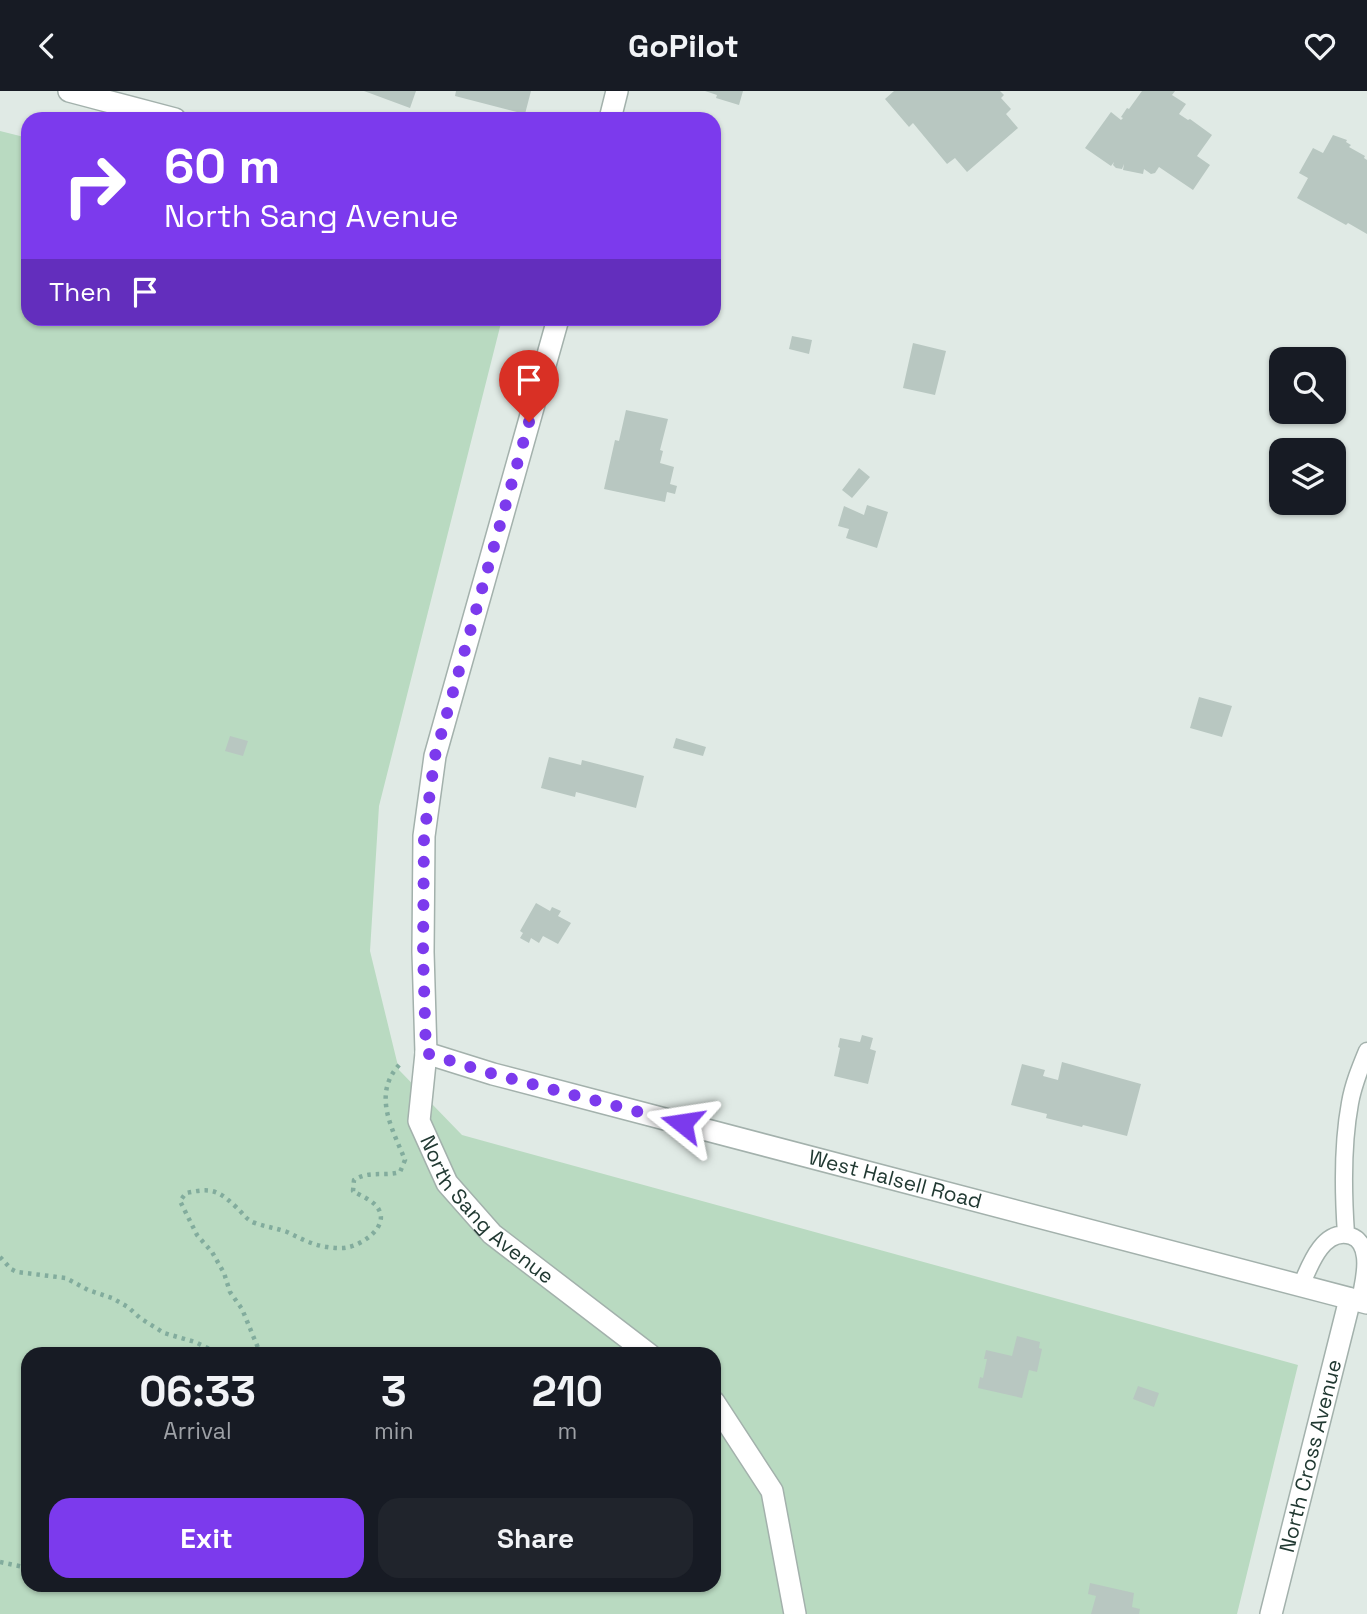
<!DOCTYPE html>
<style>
:root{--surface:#171b24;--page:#20242c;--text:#f1f3f6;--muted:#9ea1a6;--accent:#7c3aed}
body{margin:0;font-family:"Space Grotesk",sans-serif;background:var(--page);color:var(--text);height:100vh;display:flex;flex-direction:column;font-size:26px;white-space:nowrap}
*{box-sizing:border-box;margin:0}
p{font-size:23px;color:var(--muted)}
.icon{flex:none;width:38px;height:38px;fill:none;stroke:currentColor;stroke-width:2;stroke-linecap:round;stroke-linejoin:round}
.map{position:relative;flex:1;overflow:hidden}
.details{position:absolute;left:21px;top:1256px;width:700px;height:245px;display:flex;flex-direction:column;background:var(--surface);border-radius:21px;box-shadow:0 2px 5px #0004}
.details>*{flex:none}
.banner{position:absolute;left:21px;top:21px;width:700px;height:214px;border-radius:21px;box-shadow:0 2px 5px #0004;background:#7c3aed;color:#fff;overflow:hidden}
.buttons{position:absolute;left:1269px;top:256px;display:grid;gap:14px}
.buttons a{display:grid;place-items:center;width:77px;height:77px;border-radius:14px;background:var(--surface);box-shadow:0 2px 5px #0004;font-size:35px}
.pin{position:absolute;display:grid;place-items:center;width:60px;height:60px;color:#fff;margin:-72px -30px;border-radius:50% 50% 50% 0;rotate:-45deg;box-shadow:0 0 7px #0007}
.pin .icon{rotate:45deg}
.me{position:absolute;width:77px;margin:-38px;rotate:285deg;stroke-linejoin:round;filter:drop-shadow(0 0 5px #0008)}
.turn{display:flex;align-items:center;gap:24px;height:147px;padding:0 28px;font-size:32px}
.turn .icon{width:91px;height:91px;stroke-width:2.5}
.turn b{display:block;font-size:49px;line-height:60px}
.then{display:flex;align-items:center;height:66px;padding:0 28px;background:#0003;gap:14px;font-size:26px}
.eta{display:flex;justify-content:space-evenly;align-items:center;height:119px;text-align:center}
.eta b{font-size:42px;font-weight:700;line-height:49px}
.primary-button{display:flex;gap:14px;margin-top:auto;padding:14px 28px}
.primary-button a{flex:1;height:80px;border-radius:21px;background:var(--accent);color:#fff;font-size:28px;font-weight:700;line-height:80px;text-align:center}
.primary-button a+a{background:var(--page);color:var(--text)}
header{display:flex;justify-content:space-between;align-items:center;height:91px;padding:0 28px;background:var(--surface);font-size:32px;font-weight:700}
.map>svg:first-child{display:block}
.green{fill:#b9dac1;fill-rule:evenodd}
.building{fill:#b8c7c1}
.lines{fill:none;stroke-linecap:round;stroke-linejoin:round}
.lane-casing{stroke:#a3b1ac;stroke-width:19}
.street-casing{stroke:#a3b1ac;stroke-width:24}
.path{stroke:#82ac9d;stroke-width:4.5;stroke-dasharray:3.5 5;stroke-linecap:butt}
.lane{stroke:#fff;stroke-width:16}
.street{stroke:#fff;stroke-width:21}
.route{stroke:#7c3aed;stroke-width:12;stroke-dasharray:0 21.6}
.labels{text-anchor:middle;stroke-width:6;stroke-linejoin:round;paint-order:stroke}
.street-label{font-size:21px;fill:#213932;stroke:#f0f7f3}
</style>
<header><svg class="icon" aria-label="back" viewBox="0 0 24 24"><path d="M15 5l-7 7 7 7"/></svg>GoPilot<svg class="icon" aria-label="heart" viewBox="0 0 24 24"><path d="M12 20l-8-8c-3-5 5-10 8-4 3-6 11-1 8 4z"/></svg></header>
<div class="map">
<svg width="1367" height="1523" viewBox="0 0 1367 1523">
<rect width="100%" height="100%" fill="#e0eae5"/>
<path class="green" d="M0,40L28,47V228H502L379,715L370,860L399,979L462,1044L1298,1274L1237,1523H0ZM28,1264H714V1494H28Z"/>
<path class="building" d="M364,0H416L410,17Z
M456,0H531L525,23L455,5Z
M705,0H743L739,14L716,7L717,4Z
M894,0H1000L1004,4L1001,7L1011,18L1006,23L1018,37L967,81L955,67L947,73L913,32L909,36L885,8Z
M1142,0H1175L1172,4L1186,13L1179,23L1188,29L1190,28L1212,44L1197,65L1210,74L1193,99L1159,76L1155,82L1151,83L1144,78L1143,83L1123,79L1124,73L1122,78L1116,77L1113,74L1114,71L1111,75L1085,57L1111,21L1121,29L1123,27L1121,26L1127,17L1129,18Z
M1333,44L1347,49L1346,51L1351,54L1349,56L1365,65L1364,67L1367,69V143L1348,132L1346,134L1297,107L1308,87L1299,82L1313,57L1323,62Z
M792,245L812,249L809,263L789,258Z
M913,252L946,260L935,304L903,297Z
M626,319L668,328L660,359L663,360L660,372L674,376L670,393L677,395L675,403L667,401L665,411L604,398L615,349L619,350Z
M859,377L870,386L852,407L842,399Z
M867,414L888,421L877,457L846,447L849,438L838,435L844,415L864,424Z
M1199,606L1232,615L1222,646L1190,637Z
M230,645L248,650L243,665L225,660Z
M676,647L706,656L703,665L673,657Z
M549,666L581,674L582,669L644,685L636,717L576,701L575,706L541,697Z
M536,812L550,820L552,816L561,820L558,825L571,832L558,853L543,845L539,852L531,847L529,852L520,847L523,842L520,840Z
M862,944L873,947L870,958L876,960L868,993L834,985L840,957L838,956L840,947L860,951Z
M1062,971L1141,993L1127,1045L1083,1034L1082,1036L1046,1027L1047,1023L1011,1014L1022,973L1045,979L1043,985L1058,989Z
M1017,1245L1040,1251L1039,1257L1042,1258L1037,1281L1029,1279L1022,1307L978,1297L980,1286L983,1287L987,1268H984L986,1259L1012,1265Z
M1138,1295L1159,1302L1154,1316L1133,1308Z
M1090,1492L1134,1502L1132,1516L1140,1518L1139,1523H1091L1096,1505L1088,1503Z"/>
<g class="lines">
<defs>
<path id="lane" d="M1346,1143C1343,1100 1342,1055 1350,1012C1353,994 1360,977 1367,960
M1301,1195C1309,1176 1323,1136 1351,1145C1360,1148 1364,1157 1365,1166C1367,1181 1362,1196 1360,1210"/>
<g id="street">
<path d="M69,0L175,28"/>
<path d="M610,28L617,0"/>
<path id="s1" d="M558,228L435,665L424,745L423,861L426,962L419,1030L447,1092L492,1143L650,1264"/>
<path id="s2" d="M426,962L493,983L1367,1212"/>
<path d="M714,1311L772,1400L795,1523"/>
<path id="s3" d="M1271,1523L1350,1208"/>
</g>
</defs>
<use href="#lane" class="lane-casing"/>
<use href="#street" class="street-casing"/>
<path class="path" d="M0,1166L11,1178L17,1181L66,1187L88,1199L112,1207L128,1216L140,1227L164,1242L195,1251L222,1264
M261,1264L242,1218L230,1201L224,1182L212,1161L197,1144L180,1110L186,1102C210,1097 217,1098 235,1115C243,1122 246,1129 255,1132C266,1136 276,1137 287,1141C300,1147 312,1154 327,1156C333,1157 343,1158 349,1156C363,1153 388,1136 379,1119C375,1110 361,1105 353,1100L354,1089C370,1079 383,1086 400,1081L405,1069C392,1037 371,1002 401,972
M0,1471L28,1477"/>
<use href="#lane" class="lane"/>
<use href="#street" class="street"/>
</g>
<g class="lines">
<path class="route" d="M529,331L435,665L424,745L423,861L426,962L493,983L682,1032"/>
</g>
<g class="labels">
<g class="street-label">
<text dy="7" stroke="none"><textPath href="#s2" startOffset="486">West Halsell Road</textPath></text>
<text dy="7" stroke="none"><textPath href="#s1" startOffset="934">North Sang Avenue</textPath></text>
<text dy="7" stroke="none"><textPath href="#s3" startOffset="163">North Cross Avenue</textPath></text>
</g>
</g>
</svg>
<div class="buttons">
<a><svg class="icon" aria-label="search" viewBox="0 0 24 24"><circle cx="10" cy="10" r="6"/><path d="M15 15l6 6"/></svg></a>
<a><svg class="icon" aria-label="layers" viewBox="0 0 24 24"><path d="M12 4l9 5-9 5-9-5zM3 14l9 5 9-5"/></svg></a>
</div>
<div class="pin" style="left:529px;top:331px;background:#d93025"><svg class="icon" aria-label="arrive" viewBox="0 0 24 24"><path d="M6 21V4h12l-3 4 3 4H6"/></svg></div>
<svg class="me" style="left:682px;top:1032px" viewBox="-20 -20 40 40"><path d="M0-17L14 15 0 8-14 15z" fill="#7c3aed" stroke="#fff" stroke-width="4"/></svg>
<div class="banner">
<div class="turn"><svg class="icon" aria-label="right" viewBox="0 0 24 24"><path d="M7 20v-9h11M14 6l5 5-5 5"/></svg><div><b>60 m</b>North Sang Avenue</div></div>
<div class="then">Then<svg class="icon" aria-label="arrive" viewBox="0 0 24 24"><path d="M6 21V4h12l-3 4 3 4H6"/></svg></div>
</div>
<section class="details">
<div class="eta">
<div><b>06:33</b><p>Arrival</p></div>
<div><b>3</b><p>min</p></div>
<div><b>210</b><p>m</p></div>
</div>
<div class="primary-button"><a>Exit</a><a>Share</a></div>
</section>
</div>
